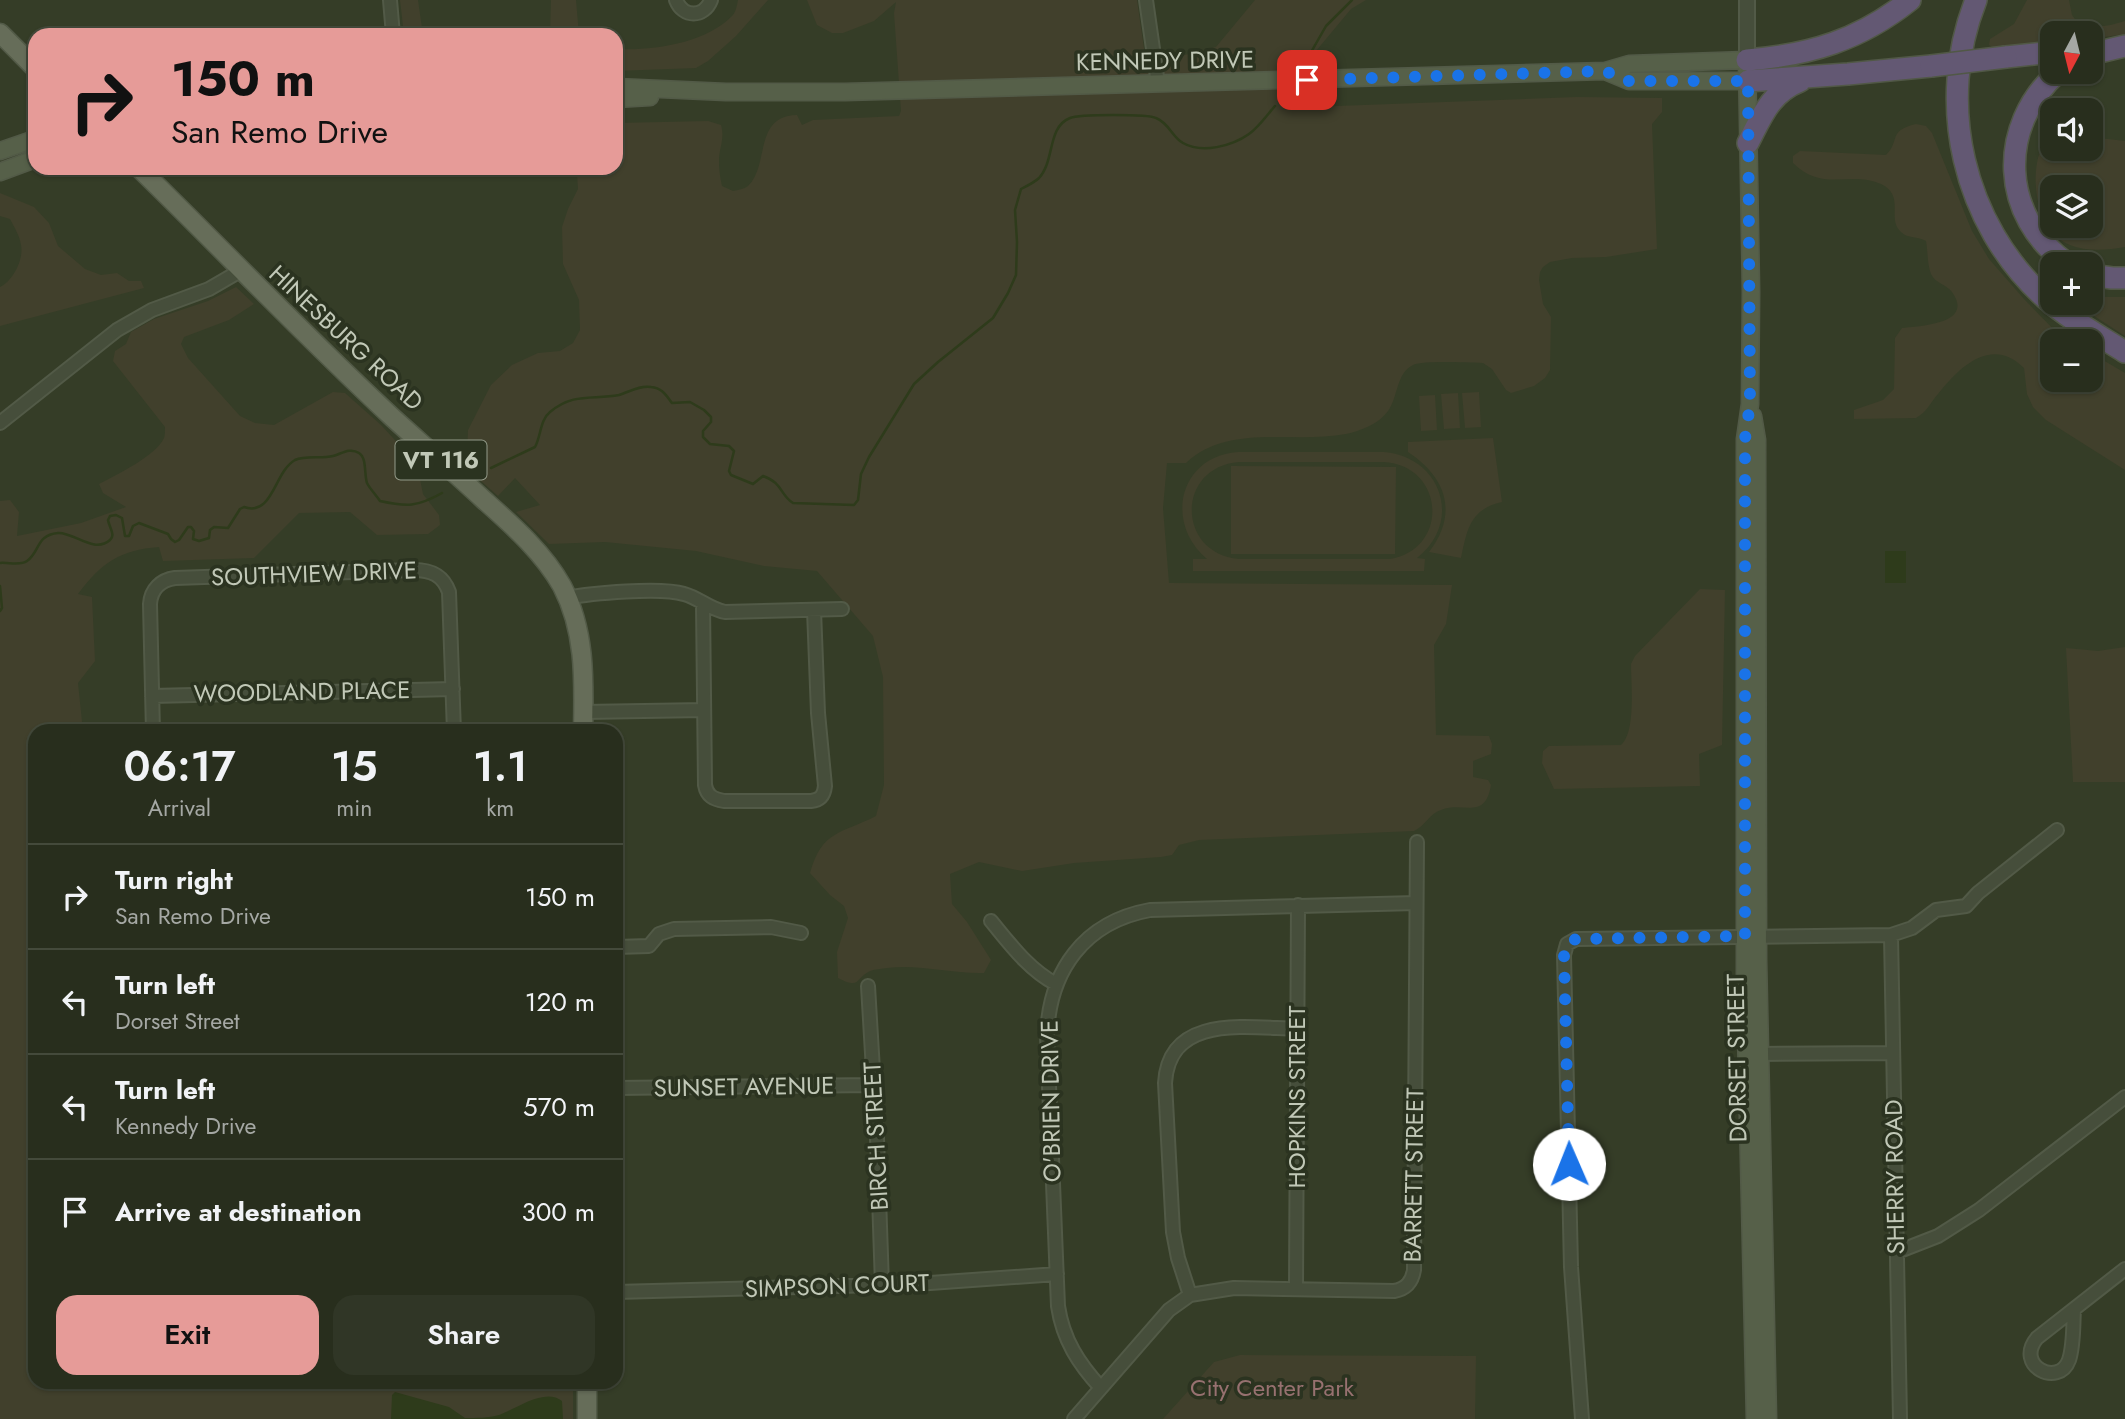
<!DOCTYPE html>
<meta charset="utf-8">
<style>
:root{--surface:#282e1d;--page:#303626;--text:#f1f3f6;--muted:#a5a8a4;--line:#444a3b;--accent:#e69b98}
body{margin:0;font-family:Jost,sans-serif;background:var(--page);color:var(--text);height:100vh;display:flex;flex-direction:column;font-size:26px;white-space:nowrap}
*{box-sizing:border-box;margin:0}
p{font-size:23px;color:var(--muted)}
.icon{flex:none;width:38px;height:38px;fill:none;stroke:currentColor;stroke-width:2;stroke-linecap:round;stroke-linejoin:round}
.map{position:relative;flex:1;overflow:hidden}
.drawer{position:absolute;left:28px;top:724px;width:595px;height:665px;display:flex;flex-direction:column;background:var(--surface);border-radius:21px;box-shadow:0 2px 5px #0004,0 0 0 2px var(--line)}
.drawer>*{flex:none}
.guide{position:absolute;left:28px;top:28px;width:595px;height:147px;border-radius:21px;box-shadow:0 2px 5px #0004,0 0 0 2px var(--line);background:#e69b98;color:#111;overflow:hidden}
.needle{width:46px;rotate:187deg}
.buttons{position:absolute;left:2040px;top:21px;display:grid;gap:14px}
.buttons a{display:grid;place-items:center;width:63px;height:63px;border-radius:14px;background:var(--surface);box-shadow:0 2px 5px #0004,0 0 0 2px var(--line);font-size:35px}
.pin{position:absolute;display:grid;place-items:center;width:60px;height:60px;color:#fff;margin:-30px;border-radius:14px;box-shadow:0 4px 10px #0006}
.me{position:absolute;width:77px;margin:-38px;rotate:359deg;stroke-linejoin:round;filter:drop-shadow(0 0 5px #0008)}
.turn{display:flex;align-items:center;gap:24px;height:147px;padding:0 28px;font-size:32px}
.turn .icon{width:91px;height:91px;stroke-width:2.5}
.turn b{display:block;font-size:49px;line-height:60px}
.eta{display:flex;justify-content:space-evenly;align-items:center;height:119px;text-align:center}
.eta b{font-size:42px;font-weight:600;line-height:49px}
.button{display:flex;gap:14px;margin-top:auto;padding:14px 28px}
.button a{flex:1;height:80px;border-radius:21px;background:var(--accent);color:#111;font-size:28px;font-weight:600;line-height:80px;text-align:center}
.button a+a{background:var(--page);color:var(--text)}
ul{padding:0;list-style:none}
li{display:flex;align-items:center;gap:21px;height:105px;padding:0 28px;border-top:2px solid var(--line)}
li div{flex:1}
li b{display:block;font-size:26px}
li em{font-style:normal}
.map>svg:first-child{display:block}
.green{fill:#41402c;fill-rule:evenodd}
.water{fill:#2e3b1b}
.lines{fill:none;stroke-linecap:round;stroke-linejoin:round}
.stream{stroke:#2e3b1b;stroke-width:2.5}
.minor-casing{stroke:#525a47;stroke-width:16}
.tertiary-casing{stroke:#525a47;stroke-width:18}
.secondary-casing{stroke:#525a47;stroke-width:19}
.primary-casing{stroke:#525a47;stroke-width:21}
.motorway-casing{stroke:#515846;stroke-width:24}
.minor{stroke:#464e3b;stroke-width:12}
.tertiary{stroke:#464e3b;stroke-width:14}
.secondary{stroke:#566049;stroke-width:16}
.primary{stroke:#666d59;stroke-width:18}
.motorway{stroke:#635873;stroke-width:21}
.motorway-bridge-casing{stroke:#515846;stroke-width:24;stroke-linecap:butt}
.motorway-bridge{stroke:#635873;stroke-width:21}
.route{stroke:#1a73e8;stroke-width:12;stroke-dasharray:0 21.6}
.labels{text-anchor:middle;stroke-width:7;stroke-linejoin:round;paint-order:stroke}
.shield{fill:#2b3320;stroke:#949b8a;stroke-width:2}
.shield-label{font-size:23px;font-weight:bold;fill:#c1c8b7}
.street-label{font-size:24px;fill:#c1c8b7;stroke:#2b3320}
.park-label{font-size:24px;fill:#977170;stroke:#2b3320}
</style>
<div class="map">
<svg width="2125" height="1419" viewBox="0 0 2125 1419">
<rect width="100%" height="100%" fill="#353d27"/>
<path class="green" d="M400,0H418L423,35H404Z
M551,0H576L579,35H550Z
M738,0H768L736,36L708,61L696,68L616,71V49C653,51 707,43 733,15C736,11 737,5 738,0Z
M807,0H1137L1145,55L1173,58L1216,47L1255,0H1366L1351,9L1316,51L1310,107L1577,97L1662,98V112L1652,124L1657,249L1606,257L1572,258L1550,262L1543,267L1540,272L1539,280L1543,304L1551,317L1550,370L1545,378L1534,386L1511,393L1506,390L1492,369L1483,363C1467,363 1426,360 1413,365C1396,373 1398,398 1388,411C1379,424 1360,431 1346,434C1294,444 1228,423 1186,463H1167L1163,508L1169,583L1452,585L1446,624L1434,645L1436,735L1489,736L1492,744L1491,754L1473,761V777L1488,780L1491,785C1485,821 1464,801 1441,810C1429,814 1425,826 1414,831L1199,840L1179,845L1172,855L1161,857L1074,863L1022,871L979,862L950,874L952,904L967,922L991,960L984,973C951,974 920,964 887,968C882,969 875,969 870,971C855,978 861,990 838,978L837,952L848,918L844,906L830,895L810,873C822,830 841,834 876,816L884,785L883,677L873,636L817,571L764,566L696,551L605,542L549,544L516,512L540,505L515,478L498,496L481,481L467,457L468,430L491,385L512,365L538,353L560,351L573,343L580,330L579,300L563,264L562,227L568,209L578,189L577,174L573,168H616V123L708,121L721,125C725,139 719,148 719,161C719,169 720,178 722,186L733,191C738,190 744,189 748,186C770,165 753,116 797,115L802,125L813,120L899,116L901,111L894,13L896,2L874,21L843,33H832L817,25Z
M2027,0H2069L2072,15L2077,22C2092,30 2109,26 2125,21V34L2091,39V33H2053V44L1995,49L1989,45L1990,39L2014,24Z
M1916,124L1926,126L1932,133L1972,231L1989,259L2024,299L2058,334L2070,341H2053V380H2091V353L2125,373V470L2046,420L2033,407L2027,394L2024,368C1992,336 1960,366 1938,394C1930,403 1927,412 1916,418L1854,419V410L1883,400L1894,389L1895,338L1902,328C1920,326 1975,324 1952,292C1947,285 1935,283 1931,274C1927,264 1928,251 1926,241C1918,236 1908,239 1901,232C1886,219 1906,196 1881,184C1850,170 1823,193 1793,163V156L1800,151L1886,155C1901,140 1887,131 1916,124Z
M2053,137V149H2091V137L2125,141V247C2108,250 2087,252 2070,245C2039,232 2031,188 2038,158C2041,149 2043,141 2053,137ZM2053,187H2091V226H2053Z
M0,193L34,207L49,223L58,246L85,269L101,275L117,273L129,281H141L144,288L0,326V287C13,281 24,259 21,245C20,236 14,227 10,219L0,216Z
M236,287L254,304L229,320L184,337L181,344L188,358L240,416L255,423L274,425L333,392L345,393L381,425L417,464L423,494L439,515L440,525L428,534L377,535L350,512L299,513L254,558L163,561L159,547C120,550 101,563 78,594L92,597L95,661L78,683L83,731L35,732V1382L573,1383V1419H0V501L10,500L19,512L17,536L81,523L126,507L103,493L99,484C116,475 156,456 164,438C165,437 165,429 165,427L113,361L115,351L126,344L131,332L154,319L208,301Z
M2091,297H2125V336L2085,310L2084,303H2091Z
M1479,392L1481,427L1465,428L1462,393Z
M1458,393L1460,428L1444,429L1441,394Z
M1435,395L1437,430L1421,431L1419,396Z
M1493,438L1502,502C1470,509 1467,530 1461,558L1429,552C1459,513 1446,477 1408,452V442Z
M1238,452H1384C1442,457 1463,522 1417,558L1425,559L1424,571H1193V559H1207C1164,523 1179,456 1238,452ZM1239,462H1383C1445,465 1450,549 1390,559H1239C1176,553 1176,467 1239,462Z
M1231,466L1396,467L1395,554H1231Z
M1700,589L1725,590L1722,745L1699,754L1700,786L1554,789L1542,763L1543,751L1549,746L1621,745C1636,732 1631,684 1631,664L1635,656Z
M2125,647V782H2073L2066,648L2098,651Z
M1240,1355L1476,1356L1475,1419H1163L1214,1362Z"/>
<path class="water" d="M1885,551H1906V583H1885Z
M395,1392L449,1407L465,1418C476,1418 488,1418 499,1415C516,1409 545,1387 562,1401L563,1419H391L392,1395Z"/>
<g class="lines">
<path class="stream" d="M1310,54L1326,26L1352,0
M491,468L535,447C541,436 540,420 550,412C574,392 593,400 619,395C629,392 640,385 651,387C662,388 666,395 672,403L690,402L704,410L711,417V422L703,431V437L710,444L729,446L734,451L729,471L731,475L753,484L763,476C783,483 780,495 793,503L854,505L858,500L861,474L869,457L914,384L938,362L993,318L1008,293L1016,275L1017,242L1015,210L1021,189C1027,186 1035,182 1039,178C1055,161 1047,127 1070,118C1079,114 1148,114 1156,118C1169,123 1172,137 1183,143C1202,154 1232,146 1249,134C1259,127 1267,115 1275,106
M0,563C8,562 20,566 27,561C40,552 36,535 58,533C74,532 94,554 110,540C116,535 109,527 108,520L110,516L116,515L122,518L125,536H129L133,526L139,523L168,534L171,539L175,542L179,540L188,527H191L194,531L193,539L199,541L209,538L210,530L214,527L228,528L240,509L244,507C273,517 274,472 295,460C306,455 321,459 333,456C341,454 350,447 359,453C367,458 364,474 367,483C370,489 376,495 380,501C407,507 417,507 442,493
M0,586L2,608L0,611"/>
<defs>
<path id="minor" d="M390,0L393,35
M676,0C683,18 704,18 711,0
M1146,0L1158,84
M0,423L117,330L152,310L209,289L240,271
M567,598C591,593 661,587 684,594C699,598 709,609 725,612L842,609
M703,604L705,785C707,796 713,799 724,801H811C821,800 824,795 825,786L818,713L814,610
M152,696L453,689
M584,712L704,710
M153,732L150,604C151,589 161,580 175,578L414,570C431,570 443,575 449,592L454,732
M991,921C1010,944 1029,970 1056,984
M1891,935L1900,1419
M616,947L649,946L659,934L674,929L771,927L801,933
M868,986L877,1138L882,1285
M1760,1054L1893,1053
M616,1088L873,1085
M1897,1252L1938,1236L1979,1210L2125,1097
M1296,1289L1298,905
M616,1292L916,1284L1057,1274
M1190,1295L1178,1258L1173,1232L1165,1083C1169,1013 1249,1028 1297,1029
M2074,1309C2073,1325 2074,1345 2069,1360C2059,1388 2014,1366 2037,1338L2125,1269
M1101,1388C1079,1364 1063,1340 1058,1306L1047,1036C1049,971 1084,922 1150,910L1416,903
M1074,1419L1169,1310L1190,1295L1234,1288L1394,1291C1406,1289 1412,1282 1414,1270L1417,842
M1582,1419L1571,1267L1564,955L1567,944L1576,939L1891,935L1912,928L1936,910L1966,906L1978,893L2057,830"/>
<path id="tertiary" d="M1747,0V60"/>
<path id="secondary" d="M1605,71L1629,81H1748
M616,87L726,92H845L1605,71L1629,64L1747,60L1751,292L1750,404L1745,439V989L1755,1419
M616,99L650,97
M0,151L35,139
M0,172L35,159
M1753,416L1757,440L1758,960L1768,1419"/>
<path id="primary" d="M0,33L35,68
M139,168C224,251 306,337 393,418C423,445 454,472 484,500C512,525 543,552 562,586C586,632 584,681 583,732
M587,1382V1419"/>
<path id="motorway" d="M1976,0C1935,103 1963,224 2045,298C2069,319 2098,335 2125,352
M2091,54L2125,46
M2006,57L2053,52
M1747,60C1810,55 1860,40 1910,0
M2058,72C1997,126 2000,217 2068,264
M1748,81L1848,74L1931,66
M1748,143C1762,116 1770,93 1800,81
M2091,275L2112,278H2125"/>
</defs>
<use href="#minor" class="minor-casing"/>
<use href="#tertiary" class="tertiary-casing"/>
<use href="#secondary" class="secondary-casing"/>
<use href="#primary" class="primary-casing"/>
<use href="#motorway" class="motorway-casing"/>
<use href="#minor" class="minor"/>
<use href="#tertiary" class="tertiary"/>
<use href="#secondary" class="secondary"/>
<use href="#primary" class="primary"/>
<use href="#motorway" class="motorway"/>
<defs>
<path id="motorway-bridge" d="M1931,66L2006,57"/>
</defs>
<use href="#motorway-bridge" class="motorway-bridge-casing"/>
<use href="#motorway-bridge" class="motorway-bridge"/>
</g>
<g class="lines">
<path class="route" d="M1307,80L1605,71L1629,81H1748L1750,404L1745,439V936L1576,939L1567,944L1564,955L1569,1164"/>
</g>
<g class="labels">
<rect class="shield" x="395.5" y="440.5" width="91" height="39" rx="5"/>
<g class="shield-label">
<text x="441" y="468">VT 116</text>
</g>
<g class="street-label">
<text transform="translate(1165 61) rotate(-1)" y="8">KENNEDY DRIVE</text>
<text transform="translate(346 338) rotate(43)" y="8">HINESBURG ROAD</text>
<text transform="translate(314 574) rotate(-2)" y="8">SOUTHVIEW DRIVE</text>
<text transform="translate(302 692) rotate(-1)" y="8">WOODLAND PLACE</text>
<text transform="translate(1737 1058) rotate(-91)" y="8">DORSET STREET</text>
<text transform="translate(744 1087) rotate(-1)" y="8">SUNSET AVENUE</text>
<text transform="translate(1297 1097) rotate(-90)" y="8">HOPKINS STREET</text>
<text transform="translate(1051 1101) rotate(-91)" y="8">O'BRIEN DRIVE</text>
<text transform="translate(876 1136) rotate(-93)" y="8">BIRCH STREET</text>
<text transform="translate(1414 1175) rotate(-89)" y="8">BARRETT STREET</text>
<text transform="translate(1895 1177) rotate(-91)" y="8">SHERRY ROAD</text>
<text transform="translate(837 1286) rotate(-2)" y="8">SIMPSON COURT</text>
</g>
<g class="park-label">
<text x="1272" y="1396">City Center Park</text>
</g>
</g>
</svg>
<div class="buttons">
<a><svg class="needle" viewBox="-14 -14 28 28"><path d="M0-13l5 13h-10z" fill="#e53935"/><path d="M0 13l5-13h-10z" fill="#a5a8a4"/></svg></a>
<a><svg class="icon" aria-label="sound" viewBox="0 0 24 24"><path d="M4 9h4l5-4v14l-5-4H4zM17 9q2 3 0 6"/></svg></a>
<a><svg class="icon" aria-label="layers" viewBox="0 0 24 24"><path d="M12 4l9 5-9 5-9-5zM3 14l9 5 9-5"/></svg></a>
<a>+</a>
<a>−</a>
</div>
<div class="pin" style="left:1307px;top:80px;background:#d93025"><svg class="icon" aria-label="arrive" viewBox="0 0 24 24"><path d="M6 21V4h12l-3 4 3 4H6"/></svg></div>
<svg class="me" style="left:1569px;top:1164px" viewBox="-20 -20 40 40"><circle r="19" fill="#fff"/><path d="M0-13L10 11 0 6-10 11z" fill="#1a73e8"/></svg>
<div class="guide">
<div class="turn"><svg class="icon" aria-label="right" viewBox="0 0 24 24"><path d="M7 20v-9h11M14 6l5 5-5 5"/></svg><div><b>150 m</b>San Remo Drive</div></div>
</div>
<section class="drawer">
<div class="eta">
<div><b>06:17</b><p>Arrival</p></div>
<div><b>15</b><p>min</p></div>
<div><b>1.1</b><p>km</p></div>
</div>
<ul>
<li><svg class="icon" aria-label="right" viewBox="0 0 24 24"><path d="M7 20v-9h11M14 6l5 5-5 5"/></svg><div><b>Turn right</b><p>San Remo Drive</p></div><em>150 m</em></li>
<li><svg class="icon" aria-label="left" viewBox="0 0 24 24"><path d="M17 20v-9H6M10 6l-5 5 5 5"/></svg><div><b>Turn left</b><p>Dorset Street</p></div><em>120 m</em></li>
<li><svg class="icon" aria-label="left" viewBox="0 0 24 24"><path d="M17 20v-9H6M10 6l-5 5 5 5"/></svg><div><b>Turn left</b><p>Kennedy Drive</p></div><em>570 m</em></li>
<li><svg class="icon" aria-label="arrive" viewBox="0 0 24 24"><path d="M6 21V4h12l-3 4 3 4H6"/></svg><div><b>Arrive at destination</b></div><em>300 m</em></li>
</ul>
<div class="button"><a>Exit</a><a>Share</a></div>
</section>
</div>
